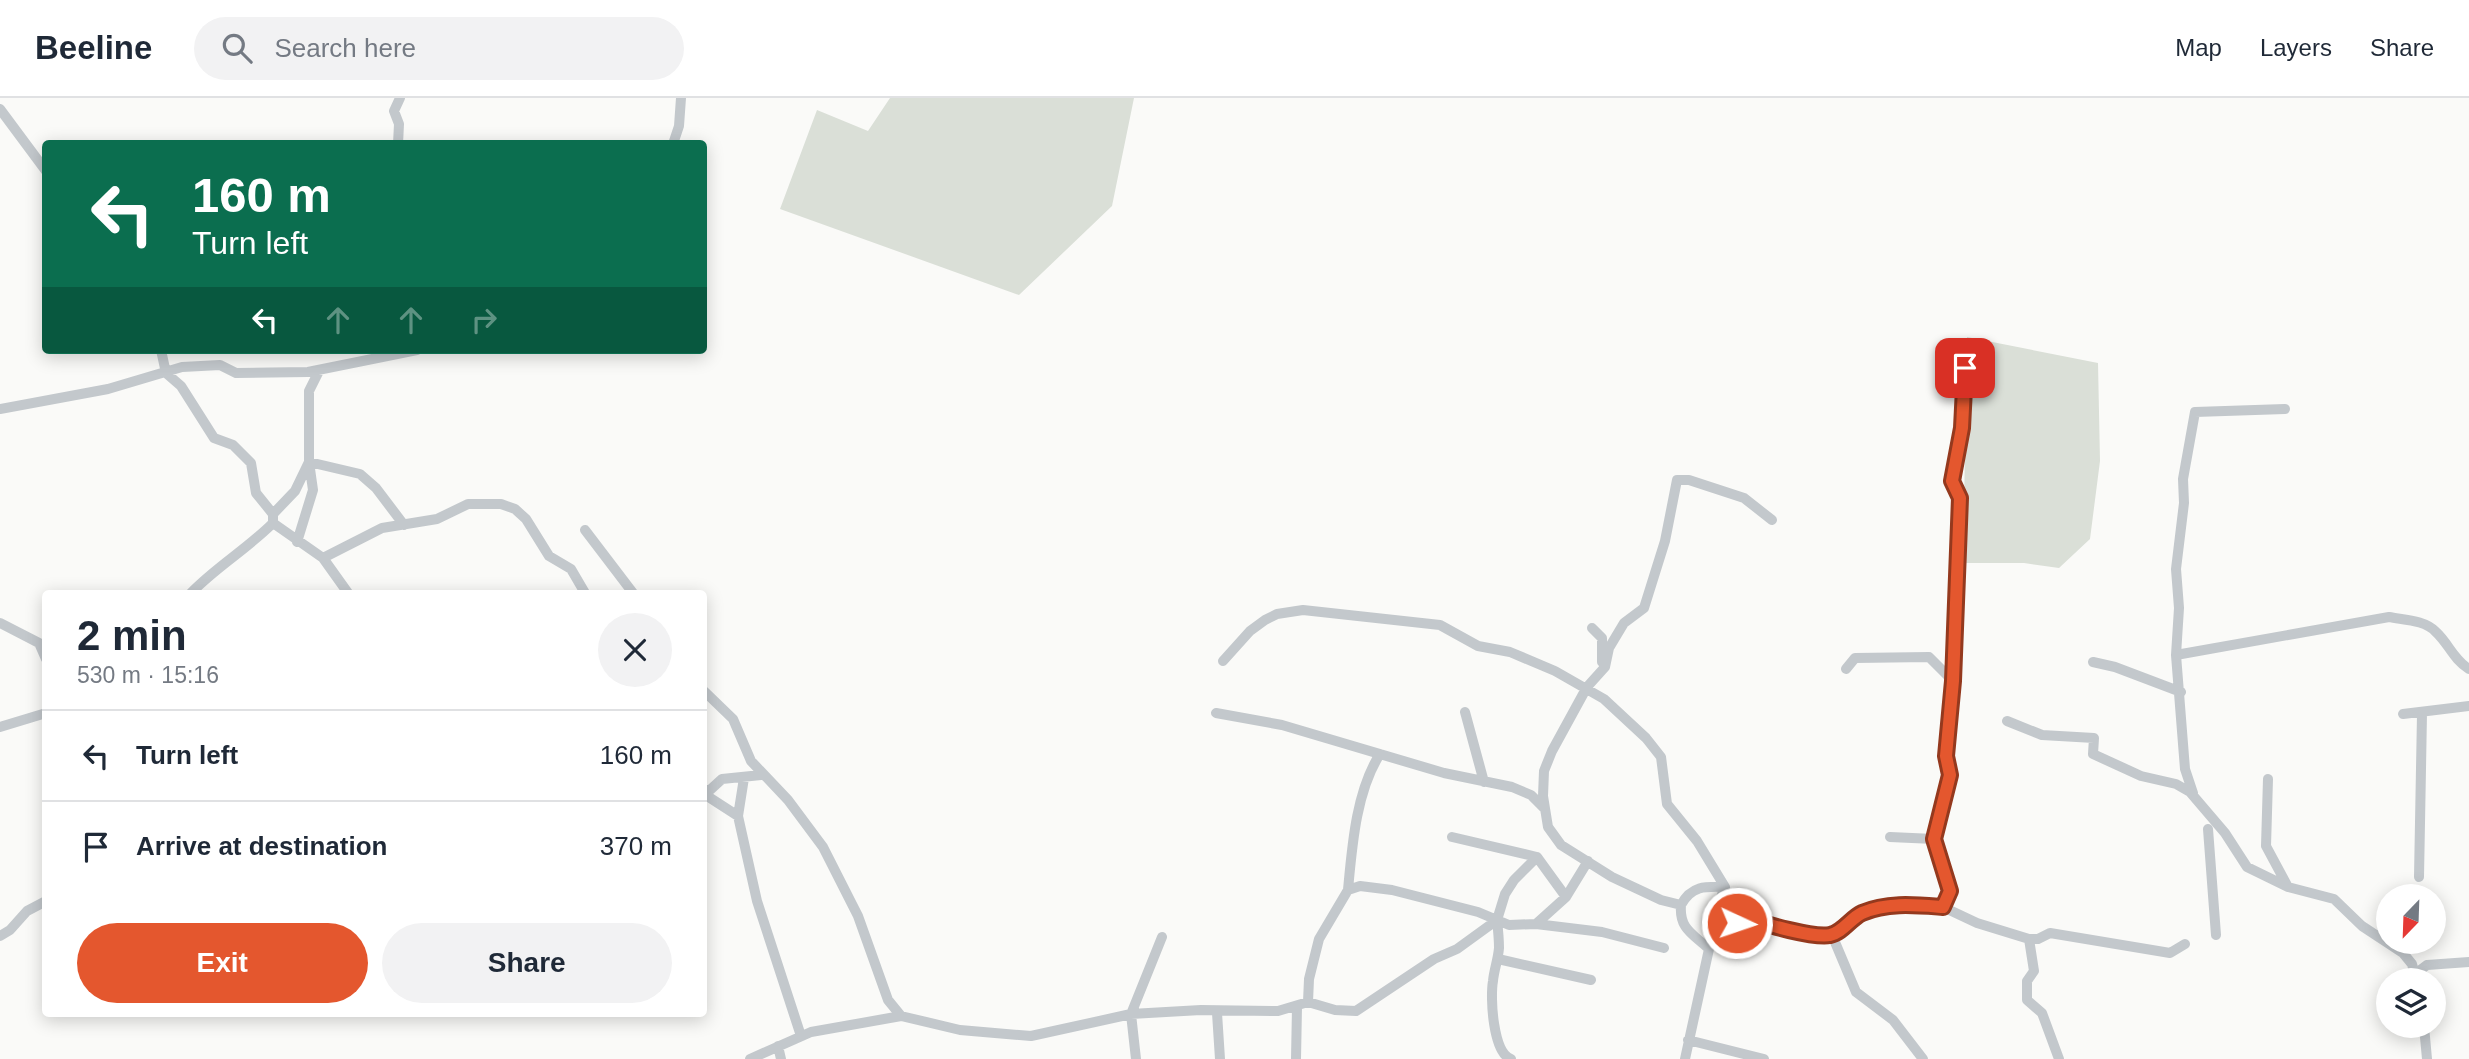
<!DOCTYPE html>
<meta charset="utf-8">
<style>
:root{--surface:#fff;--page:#f2f2f3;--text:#1f2937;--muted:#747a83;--line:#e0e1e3;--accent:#e4572e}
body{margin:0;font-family:Arial,sans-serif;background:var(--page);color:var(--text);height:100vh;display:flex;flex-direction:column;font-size:26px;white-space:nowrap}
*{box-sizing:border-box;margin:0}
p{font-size:23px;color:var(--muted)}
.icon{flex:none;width:38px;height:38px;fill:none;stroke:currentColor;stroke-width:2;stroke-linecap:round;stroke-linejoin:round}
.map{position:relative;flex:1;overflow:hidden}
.sheet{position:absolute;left:42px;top:492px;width:665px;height:427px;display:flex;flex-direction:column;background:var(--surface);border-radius:7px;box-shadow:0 4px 18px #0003}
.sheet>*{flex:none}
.banner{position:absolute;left:42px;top:42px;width:665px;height:214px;border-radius:7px;box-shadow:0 4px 18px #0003;background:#0b6e4f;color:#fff;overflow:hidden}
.needle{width:46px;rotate:203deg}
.controls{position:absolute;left:2376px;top:786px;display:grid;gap:14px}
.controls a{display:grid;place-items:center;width:70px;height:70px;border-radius:50%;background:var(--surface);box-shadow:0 4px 18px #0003;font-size:35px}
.pin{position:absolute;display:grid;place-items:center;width:60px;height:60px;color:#fff;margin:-30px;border-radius:14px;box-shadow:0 4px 10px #0006}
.me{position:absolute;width:77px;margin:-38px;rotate:93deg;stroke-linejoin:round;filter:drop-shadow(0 0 5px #0008)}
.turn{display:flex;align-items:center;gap:24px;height:147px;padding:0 35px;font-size:32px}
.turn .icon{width:91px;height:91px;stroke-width:2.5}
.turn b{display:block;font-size:49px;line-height:60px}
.lanes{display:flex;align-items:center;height:66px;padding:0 35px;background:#0003;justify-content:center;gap:35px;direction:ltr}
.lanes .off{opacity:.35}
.round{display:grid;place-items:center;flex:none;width:74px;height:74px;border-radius:37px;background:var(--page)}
.head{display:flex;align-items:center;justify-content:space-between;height:119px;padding:0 35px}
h1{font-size:42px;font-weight:700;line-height:52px}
.action{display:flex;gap:14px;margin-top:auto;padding:14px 35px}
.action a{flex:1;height:80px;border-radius:42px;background:var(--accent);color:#fff;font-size:28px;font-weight:700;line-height:80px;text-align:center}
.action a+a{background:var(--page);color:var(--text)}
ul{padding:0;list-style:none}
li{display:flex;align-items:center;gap:21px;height:91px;padding:0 35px;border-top:2px solid var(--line)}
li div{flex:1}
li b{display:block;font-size:26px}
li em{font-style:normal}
header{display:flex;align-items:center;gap:42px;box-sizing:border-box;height:98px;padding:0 35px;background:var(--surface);border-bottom:2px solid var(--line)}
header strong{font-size:33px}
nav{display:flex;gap:38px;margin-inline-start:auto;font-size:24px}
.search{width:490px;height:63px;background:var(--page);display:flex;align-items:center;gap:18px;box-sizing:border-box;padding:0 24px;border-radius:38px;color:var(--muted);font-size:26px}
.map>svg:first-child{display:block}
.green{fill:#dadfd7}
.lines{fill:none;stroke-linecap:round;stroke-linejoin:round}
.minor{stroke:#c3c8cc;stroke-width:10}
.route-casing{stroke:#94391e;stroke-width:18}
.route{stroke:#e4572e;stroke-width:12}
</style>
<header>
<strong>Beeline</strong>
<div class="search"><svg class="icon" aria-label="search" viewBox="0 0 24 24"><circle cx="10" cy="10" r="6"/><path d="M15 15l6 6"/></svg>Search here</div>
<nav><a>Map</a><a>Layers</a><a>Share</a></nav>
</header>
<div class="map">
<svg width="2469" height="961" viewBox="0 0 2469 961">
<rect width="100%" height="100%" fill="#fafaf8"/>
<path class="green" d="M890,0H1134L1112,108L1019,197L780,111L817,12L868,33Z
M1967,239L2098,265L2100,363L2090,441L2059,470L2024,465H1963Z"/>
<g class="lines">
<path class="minor" d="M0,11L46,73
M398,46L399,26L394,13L400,0
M673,46L679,28L681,0
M161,252L166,275L181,288L214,340L233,347L251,365L256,395L273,416
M0,311L108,291L182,269L220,267L236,275L308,274L417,252
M1772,422L1744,400L1689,382H1677L1665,443L1644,510L1624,525L1609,550L1605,569L1587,589L1552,653L1544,673L1543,698L1548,729L1561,747L1612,779L1661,802L1681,807C1691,788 1705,788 1725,789L1716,812L1736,825L1751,819L1761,826L1806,836L1832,837L1861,815L1902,806L1943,809L1977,825L2029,841L2034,873L2027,883V902L2042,915L2059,961
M273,425L323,460L382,430L437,421L468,406H501L515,411L526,421L549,458L571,471L585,495
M585,432L633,495
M297,444L313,392L309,364L360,376L376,390L404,427
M323,460L348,495
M191,495C216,469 247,451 273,425V416L295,393L309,364V293L319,273
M0,525L39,545L46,561
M1592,530L1602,540V564
M2176,557L2389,519C2404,522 2425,522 2436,534C2449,546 2453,561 2469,571
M1223,563L1250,533L1265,522L1277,516L1303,512L1440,527L1478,548L1510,554L1555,573L1604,601L1646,640L1661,659L1667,706L1697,743L1725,789
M2093,564L2115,569L2181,594
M1846,571L1855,560L1929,559L1953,583
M704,593L733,621L751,663L788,702L823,749L858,818L888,902L901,918
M1465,614L1484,684
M1216,615L1282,627L1444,675L1512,689L1531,697L1545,711
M2403,616L2469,608
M2007,623L2042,637L2094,640L2093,656L2141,678L2176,686L2190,694L2225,735L2247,769L2288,789L2334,801L2362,828L2403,855L2412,866L2416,882
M0,629L46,615
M744,680L738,718L757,803L801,938
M2268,681L2266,748L2288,789
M704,692H710L722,681L761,677
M2193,695L2185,671L2176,557L2179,510L2176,471L2184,405L2183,381L2195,314L2285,311
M704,696L738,718
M2208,731L2216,837
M1452,739L1537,759
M1890,739L1934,741
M2419,779L2422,616
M1348,792C1352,749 1356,693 1380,656
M1681,807C1679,831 1693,836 1709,851L1685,961
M1943,809L1950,793L1934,741L1950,677L1946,658L1953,583L1960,400L1952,383L1962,330L1966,260
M1497,822C1498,831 1499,841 1499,850C1498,862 1494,872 1493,883C1490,900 1493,955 1511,961
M1536,826L1602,834L1664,850
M1832,837L1856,894L1893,922L1923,961
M0,838L10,832L27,813L46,803
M2029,841H2038L2050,835L2170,855L2185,846
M1498,861L1591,882
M2415,876L2427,867L2469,864
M1308,904L1309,881L1319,841L1348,792L1360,788L1392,792L1478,814L1509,827L1536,826L1566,799
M1217,915L1220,961
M2424,928L2427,961
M1688,942L1764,961
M778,948L781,961
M750,961L811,934L901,918L960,932L1031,938L1131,916L1201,912L1278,913L1308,904L1335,912L1356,913L1434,861L1457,851L1497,822L1505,796L1514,782L1537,759L1566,799L1588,763
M1136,961L1131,916L1162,839
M1296,961L1297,909"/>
</g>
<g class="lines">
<defs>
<path id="route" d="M1737,825L1751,819C1762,827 1816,840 1830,837C1842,835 1851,820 1862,815C1887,804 1916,807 1943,809L1950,793L1934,741L1950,677L1946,658L1953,583L1960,400L1952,383L1962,330L1965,270"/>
</defs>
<use href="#route" class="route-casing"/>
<use href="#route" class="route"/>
</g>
</svg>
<div class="controls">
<a><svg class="needle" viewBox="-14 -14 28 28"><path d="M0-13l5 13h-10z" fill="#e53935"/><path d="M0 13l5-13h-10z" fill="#747a83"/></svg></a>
<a><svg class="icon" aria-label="layers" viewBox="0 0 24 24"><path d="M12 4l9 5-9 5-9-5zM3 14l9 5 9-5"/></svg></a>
</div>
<div class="pin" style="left:1965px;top:270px;background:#d93025"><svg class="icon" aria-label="arrive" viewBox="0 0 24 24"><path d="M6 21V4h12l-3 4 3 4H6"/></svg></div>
<svg class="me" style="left:1737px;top:825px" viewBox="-20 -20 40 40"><circle r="17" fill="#e4572e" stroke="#fff" stroke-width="3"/><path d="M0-11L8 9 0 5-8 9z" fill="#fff"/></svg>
<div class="banner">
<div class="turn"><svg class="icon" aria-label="left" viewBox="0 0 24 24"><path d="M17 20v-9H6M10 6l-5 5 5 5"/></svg><div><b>160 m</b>Turn left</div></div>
<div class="lanes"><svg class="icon" aria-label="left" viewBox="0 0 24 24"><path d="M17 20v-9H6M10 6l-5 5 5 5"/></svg><svg class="icon off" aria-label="ahead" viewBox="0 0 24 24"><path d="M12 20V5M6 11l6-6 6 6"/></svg><svg class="icon off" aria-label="ahead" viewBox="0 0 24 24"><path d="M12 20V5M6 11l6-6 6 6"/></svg><svg class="icon off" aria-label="right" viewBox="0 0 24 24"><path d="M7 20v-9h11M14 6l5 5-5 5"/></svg></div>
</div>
<section class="sheet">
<div class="head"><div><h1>2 min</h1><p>530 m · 15:16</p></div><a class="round"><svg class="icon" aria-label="close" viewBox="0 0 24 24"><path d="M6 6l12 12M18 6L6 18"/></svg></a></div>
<ul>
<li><svg class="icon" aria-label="left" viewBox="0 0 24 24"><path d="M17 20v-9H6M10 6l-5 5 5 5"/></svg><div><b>Turn left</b></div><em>160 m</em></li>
<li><svg class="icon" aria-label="arrive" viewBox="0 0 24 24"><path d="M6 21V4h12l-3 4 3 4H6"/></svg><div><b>Arrive at destination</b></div><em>370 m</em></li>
</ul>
<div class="action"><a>Exit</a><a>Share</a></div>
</section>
</div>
